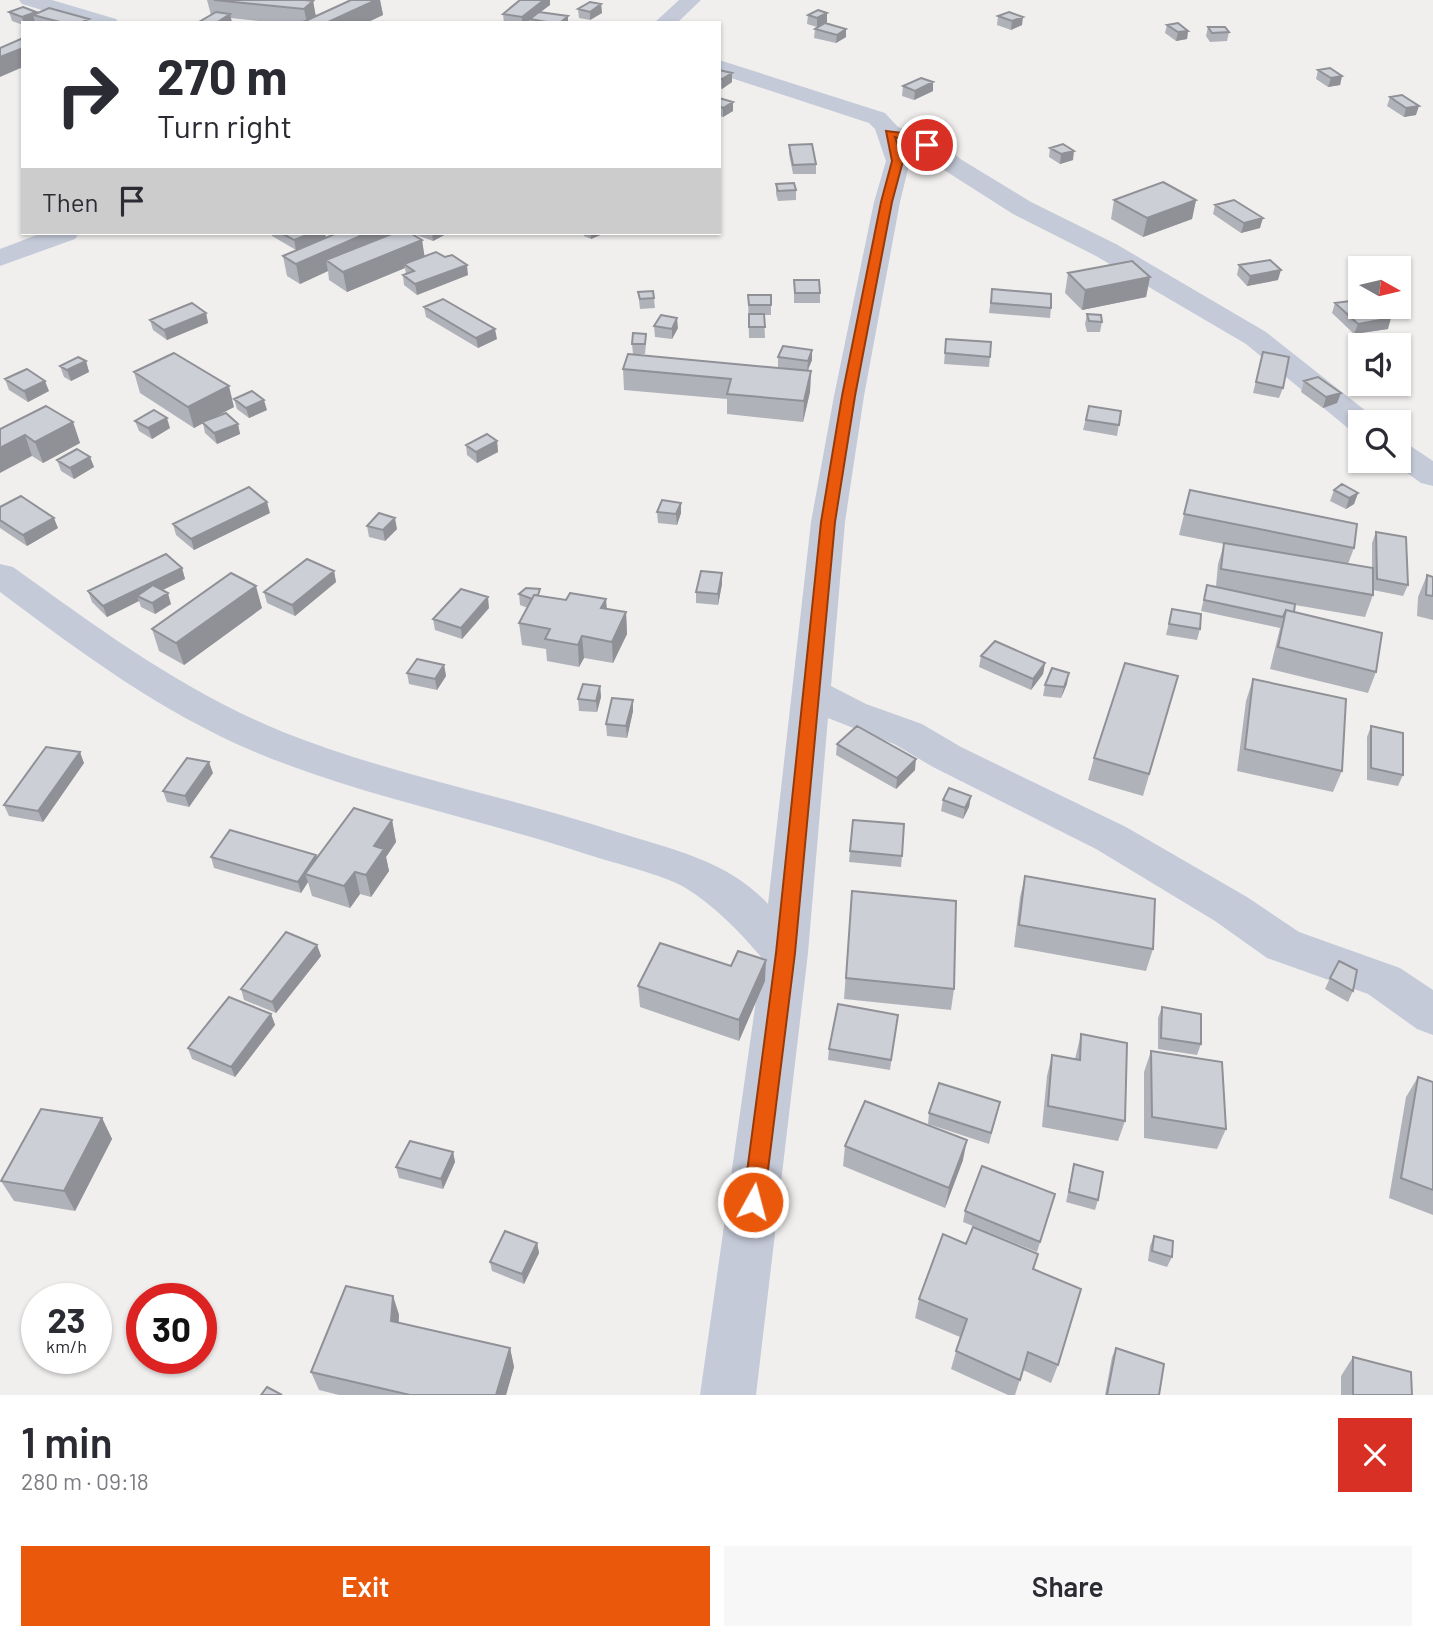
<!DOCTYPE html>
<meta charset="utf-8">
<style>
:root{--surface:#fff;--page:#f7f7f7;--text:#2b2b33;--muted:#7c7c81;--accent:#ea580c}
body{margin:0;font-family:Barlow,sans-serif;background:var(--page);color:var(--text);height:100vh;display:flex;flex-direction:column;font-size:26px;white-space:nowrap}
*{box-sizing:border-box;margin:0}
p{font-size:23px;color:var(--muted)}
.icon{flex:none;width:38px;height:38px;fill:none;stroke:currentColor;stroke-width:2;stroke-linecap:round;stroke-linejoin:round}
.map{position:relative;height:1395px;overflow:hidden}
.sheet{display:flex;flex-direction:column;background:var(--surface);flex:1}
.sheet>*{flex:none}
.guide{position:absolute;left:21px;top:21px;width:700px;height:214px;border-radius:0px;box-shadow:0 2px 5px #0004;background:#fff;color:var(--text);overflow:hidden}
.needle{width:46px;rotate:98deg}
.fabs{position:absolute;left:1348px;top:256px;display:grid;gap:14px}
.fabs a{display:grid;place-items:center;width:63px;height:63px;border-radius:0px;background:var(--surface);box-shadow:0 2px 5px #0004;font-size:35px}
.speed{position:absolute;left:21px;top:1283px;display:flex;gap:14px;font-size:35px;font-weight:700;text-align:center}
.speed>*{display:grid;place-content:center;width:91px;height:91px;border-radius:50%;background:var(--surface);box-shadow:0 2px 5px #0004;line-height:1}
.speed small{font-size:18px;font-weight:400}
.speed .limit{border:10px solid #d22;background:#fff;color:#111}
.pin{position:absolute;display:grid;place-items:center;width:60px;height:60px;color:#fff;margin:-30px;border:4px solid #fff;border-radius:50%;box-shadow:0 2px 7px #0007}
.me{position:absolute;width:77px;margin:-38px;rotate:7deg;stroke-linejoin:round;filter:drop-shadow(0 0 5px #0008)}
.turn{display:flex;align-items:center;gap:24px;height:147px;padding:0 21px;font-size:32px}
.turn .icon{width:91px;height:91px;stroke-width:2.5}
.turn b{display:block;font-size:49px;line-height:60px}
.then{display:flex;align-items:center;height:66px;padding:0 21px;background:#0003;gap:14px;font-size:26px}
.round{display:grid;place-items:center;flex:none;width:74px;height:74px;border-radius:0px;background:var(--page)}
.headline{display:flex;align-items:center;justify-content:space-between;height:119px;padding:0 21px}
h1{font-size:42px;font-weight:600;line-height:52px}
.button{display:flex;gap:14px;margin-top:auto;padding:14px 21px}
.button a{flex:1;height:80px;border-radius:0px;background:var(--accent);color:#fff;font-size:28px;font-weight:600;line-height:80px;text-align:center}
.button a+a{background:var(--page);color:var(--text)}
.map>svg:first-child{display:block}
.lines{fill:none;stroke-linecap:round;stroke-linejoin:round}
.minor{fill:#c4cad8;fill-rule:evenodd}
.wall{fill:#b0b2b9}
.shaded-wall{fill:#909196}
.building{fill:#cdcfd7;stroke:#909196;stroke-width:2}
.route{fill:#ea580c;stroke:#983908;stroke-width:2}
</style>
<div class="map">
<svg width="1433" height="1395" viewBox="0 0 1433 1395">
<rect width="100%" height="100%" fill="#f1efee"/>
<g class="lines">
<path class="minor" d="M19,0H52L116,19L119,23H85L22,4Z
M679,0H701L677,23H654Z
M719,60L885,113L898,127L936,140L962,160L1031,202L1116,244L1266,332L1371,415L1376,422H1360V431L1349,429L1246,344L1096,256L1013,214L944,170L918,150L904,144L910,161L900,202L864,396L845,522L831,686L866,704L922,724L961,747L1126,827L1247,897L1299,932L1400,968L1433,990V1035L1417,1029L1368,994L1267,958L1215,921L1096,849L933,767L894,744L828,718L808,953L756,1395H700L762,958C738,930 715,906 684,887C663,875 614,863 589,855C478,818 363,797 255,752C159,711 83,654 0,592V564L13,567C101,630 181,690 283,732C391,775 507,796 617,832C671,849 729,861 768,904L811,522L834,396L874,202L886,161L875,129L869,123L719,74Z
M42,233H79L75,239L0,266V249Z
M1398,442L1409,445L1433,461V486L1421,483L1389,460H1398Z"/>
</g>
<path class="wall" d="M207,0H309L313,1L316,16L351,0H380L383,15L366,23H277L231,18L232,23H199L211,15Z
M601,4L602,13L590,20L579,18L578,9Z
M550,5L540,12L568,23H530V20L526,23H504L503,14Z
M9,12L37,13L90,23L35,22L23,23V25L12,21Z
M808,15L827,22L817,27L807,24Z
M998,16L1022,25L1011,30L997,25Z
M1167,25L1188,31L1187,39L1176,41L1165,33Z
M1208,27L1229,32L1227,41L1210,42L1206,36Z
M815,29H846V37L836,43L814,38Z
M719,70L732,82L722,89L719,88Z
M1318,70L1342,76L1340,85L1328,87L1316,79Z
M933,82V91L914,100L902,96L903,86Z
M1402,95L1416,115L1404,117L1387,106L1390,97Z
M719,98L733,102V111L723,117L719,116Z
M789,145L816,164V174H793L789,154Z
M1050,148L1073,160L1060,164L1049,157Z
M776,184L796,190V200L778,201L776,194Z
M1114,200H1196L1192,219L1143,237L1111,219Z
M1215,205L1260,228L1241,233L1213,214Z
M271,233H325L326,238L422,240L424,256L468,275L417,295L404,285L403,275L406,274L405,268L347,292L329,280L328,271L300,284L287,276L283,256L296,250L272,236Z
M411,233H448L433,241Z
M584,233H605L591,239L584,236Z
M1239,265L1278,280L1247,286L1237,275Z
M1068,273L1150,277L1146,297L1082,310L1065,293Z
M794,280L820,293V303H794Z
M992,289L1051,308L1050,318L989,313Z
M638,292L654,298L655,308L640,309Z
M748,295L771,305V315H764L765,338H749Z
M1335,303L1361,310L1388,329L1354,334L1332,313Z
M424,307L497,339L478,348L426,317Z
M206,313L208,323L167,340L153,330L150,320Z
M1087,314L1102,322L1100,332H1087L1085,324Z
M654,326L678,328L672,339L655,337Z
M946,339L990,357L989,367L944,364Z
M632,344H646L645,354H633Z
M812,350V360L808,371H811L810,392L803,422L727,414V399L624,390L623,369H790L778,367V357Z
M1263,352L1283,388L1279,398L1253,393Z
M86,361L89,372L71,381L64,377L60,366Z
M134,372L234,407L210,419L238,424L240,434L217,444L205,433L203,423L194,428L140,393Z
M5,379L49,391L28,402L9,390Z
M1304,381L1341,393L1337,403L1323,408L1301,392Z
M234,399L267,410L249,418L237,409Z
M1089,406L1121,411L1117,436L1083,430Z
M135,421L170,428L152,439L139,431Z
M73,422L80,443L43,463L32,456L0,429Z
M497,441L498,452L477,463L467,455L466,445Z
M90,457L94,467L74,479L61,471L57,460Z
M1190,490L1354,548L1348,564L1372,568V543L1376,532L1408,585L1403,596L1373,590V595L1365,617L1295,605L1294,612L1376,672L1368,693L1270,669L1280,628L1201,611L1207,585L1216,586L1218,564L1224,544L1179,535Z
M1334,490L1358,493L1354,504L1346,509L1330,501Z
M681,503V513L677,525L658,523L657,512Z
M0,507L58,528L27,546L0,528Z
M270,513L194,550L176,535L173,524Z
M367,526L397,529L385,541L369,537Z
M182,568L185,579L163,590L171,604L155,614L141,607L139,601L107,617L92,602L88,591Z
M334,571L336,582L295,616L267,603L264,592Z
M1427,575L1433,577V620L1417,616L1418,597Z
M722,584L718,605L696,603V592Z
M519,594L541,596L626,612L627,634L613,663L584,658L579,667L547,661L546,649L522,645L519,623L528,608L520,605Z
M262,608L184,665L159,651L152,629Z
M489,608L462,639L435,630L433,619Z
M1172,609L1200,629L1197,640L1166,635Z
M981,656L1045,663L1043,674L1031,690L979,667Z
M444,665L446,676L437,690L409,684L407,673Z
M1178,676L1143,796L1088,780L1094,758Z
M1253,679L1342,771L1333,792L1237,771L1246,701Z
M1067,684L1061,698L1043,696L1045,685Z
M600,686L601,697L597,712L579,711L578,699Z
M633,700V711L627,738L607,736L606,724Z
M1371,726L1403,775L1398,786L1367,780V737Z
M837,744L915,770L896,789L836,755Z
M84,763L43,822L9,816L4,805Z
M213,773L189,807L167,802L163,791Z
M971,796L969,807L963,819L941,811L943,800Z
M392,820L396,842L386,857L389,871L371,897L360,894L350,908L312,896L308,882L301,893L214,868L211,857L316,855L317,858Z
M853,820L902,856L901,867L849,862Z
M1025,876L1153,949L1146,971L1014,947L1020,897Z
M852,891L954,989L951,1010L844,999Z
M317,945L321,956L276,1013L244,1000L241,989Z
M1330,978L1353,991L1348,1002L1325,989Z
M765,981L739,1041L640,1007L638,986Z
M1162,1007L1201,1044L1197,1055L1158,1049V1018Z
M271,1014L275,1025L235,1077L192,1059L188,1048Z
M898,1015L890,1070L828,1060L829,1049Z
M1081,1034L1125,1121L1118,1141L1042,1127L1047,1076L1052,1055L1075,1059Z
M1151,1051L1226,1129L1217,1149L1144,1138V1072Z
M1418,1077L1433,1082V1215L1389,1198L1406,1097Z
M1000,1102L989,1144L928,1124L929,1113Z
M102,1118L112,1139L75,1211L14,1201L1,1181Z
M845,1146L963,1160L945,1208L843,1166Z
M453,1152L455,1162L443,1189L399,1178L396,1167Z
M1074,1164L1098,1200L1095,1210L1066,1202Z
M1055,1194L1037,1252L963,1222L965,1211Z
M1154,1236L1172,1257L1167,1267L1148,1261L1150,1246Z
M537,1243L539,1253L524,1284L492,1271L490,1262Z
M966,1244L1038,1254L1034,1269L1058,1365L1051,1383L1023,1370L1015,1395H1008L951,1369L960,1337L915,1318L919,1299Z
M393,1296L399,1315V1323L510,1348L514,1367L506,1395H339L319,1390L311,1372Z
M1116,1348L1159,1395H1105L1112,1357Z
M1353,1357L1412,1395H1341V1376Z"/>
<path class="shaded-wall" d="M376,0H380L383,15L366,23H326Z
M542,0H550V5L526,23H522V17Z
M313,1L316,18L307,23L304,9Z
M601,4L602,13L590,20V12Z
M36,12L33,15L35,22L24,23L22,17Z
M827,13V22L817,27V18Z
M230,14L232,23H216Z
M568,16V23H560Z
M1023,17L1022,25L1011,30L1012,21Z
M846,29V37L836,43L837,35Z
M1188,31L1187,39L1176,41L1178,32Z
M23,48V67L0,77V57Z
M732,73V82L722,89V79Z
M1342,76L1340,85L1328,87L1331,78Z
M933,82V91L914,100L915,91Z
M733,102V111L723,117V108Z
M1419,106L1416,115L1404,117L1406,108Z
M1074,151L1073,160L1060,164L1061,154Z
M1196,200L1192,219L1143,237L1147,218Z
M1263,218L1260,228L1241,233L1244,223Z
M312,233H325L326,238L296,250L294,240Z
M353,233H407L326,260L328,271L300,284L296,264Z
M432,233H448L433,241Z
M591,233H605L591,239Z
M422,240L425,259L404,264L405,268L347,292L343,272Z
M467,265L468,275L417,295L415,284Z
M1281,270L1278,280L1247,286L1250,276Z
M1150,277L1146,297L1082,310L1085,290Z
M206,313L208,323L167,340L164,330Z
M677,318L678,328L672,339V329Z
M1391,318L1388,329L1354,334L1358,324Z
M495,329L497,339L478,348L476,338Z
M812,350V360L807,371L808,361Z
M86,361L89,372L71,381L67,370Z
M811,371L810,392L803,422L804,401Z
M45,381L49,391L28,402L24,391Z
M229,386L234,407L194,428L188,407Z
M1341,393L1337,403L1323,408L1326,397Z
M264,400L267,410L249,418L246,408Z
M167,418L170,428L152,439L148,428Z
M73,422L80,443L43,463L35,442Z
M238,424L240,434L217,444L214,433Z
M25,435L32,456L0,473V448Z
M497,441L498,452L477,463L476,452Z
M90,457L94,467L74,479L70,468Z
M1358,493L1354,504L1346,509L1349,498Z
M267,502L270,513L194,550L191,539Z
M681,503V513L677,525L676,514Z
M54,518L58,528L27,546L23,535Z
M395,518L397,529L385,541L383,530Z
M182,568L185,579L144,599L137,596L139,601L107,617L103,606Z
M334,571L336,582L295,616L292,605Z
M722,573V584L718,605V594Z
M256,586L262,608L184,665L176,643Z
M168,593L171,604L155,614L152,603Z
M488,597L489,608L462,639L461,628Z
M606,599L608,621L601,608Z
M626,612L627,634L613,663L612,642Z
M582,636L584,658L579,667L578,645Z
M1045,663L1043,674L1031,690L1033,679Z
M444,665L446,676L437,690L435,679Z
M1069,673L1067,684L1061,698L1064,687Z
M600,686L601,697L597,712L596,701Z
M633,700V711L627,738L626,726Z
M80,752L84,763L43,822L38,811Z
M916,759L915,770L896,789L897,778Z
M209,762L213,773L189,807L185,796Z
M971,796L969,807L963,819L965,808Z
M392,820L396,842L386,857L389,871L371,897L366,875L374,846Z
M316,855L319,866L305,874L308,882L301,893L298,882Z
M355,872L360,894L350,908L344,886Z
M317,945L321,956L276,1013L272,1002Z
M766,960L765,981L739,1041V1020Z
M271,1014L275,1025L235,1077L231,1067Z
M102,1118L112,1139L75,1211L64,1191Z
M967,1140L963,1160L945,1208L949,1188Z
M453,1152L455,1162L443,1189L441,1179Z
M537,1243L539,1253L524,1284L522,1274Z
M393,1296L399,1315L397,1340L391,1321Z
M510,1348L514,1367L506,1395H496Z"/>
<path class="building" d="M214,0H305L313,1L304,9Z
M351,0H376L326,23H301Z
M520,0H544L522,17L503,14Z
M590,2L601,4L590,12L578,9Z
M23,7L36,12L22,17L9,12Z
M49,8L89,19L80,23H59L60,22L33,15Z
M818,10L827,13L817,18L808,15Z
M216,12L230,14L216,23L199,22Z
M539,12L568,16L560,23H552L530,19Z
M1009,12L1023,17L1012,21L998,16Z
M825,23L846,29L837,35L815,29Z
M1178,23L1188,31L1178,32L1167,25Z
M1208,27H1225L1229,32L1212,33Z
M23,38V48L0,57V48Z
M1330,68L1342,76L1331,78L1318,70Z
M719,70L732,73L722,79H719Z
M921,78L933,82L915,91L903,86Z
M1402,95L1419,106L1406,108L1390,97Z
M719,98L733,102L723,108L719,106Z
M812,144L816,164L793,165L789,145Z
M1063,144L1074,151L1061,154L1050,148Z
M1163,182L1196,200L1147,218L1114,200Z
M794,183L796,190L778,191L776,184Z
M1234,200L1263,218L1244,223L1215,205Z
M281,233H312L294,240Z
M337,233H367L296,264L283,256Z
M394,233H410L422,240L343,272L326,260Z
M436,252L445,257L452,255L467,265L415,284L403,275L414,271L404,264Z
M1270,260L1281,270L1250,276L1239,265Z
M1132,261L1150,277L1085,290L1068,273Z
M794,280H819L820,293H795Z
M992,289L1051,294V308L991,303Z
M653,291L654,298L640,299L638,292Z
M748,295H771V305H749Z
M443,299L495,329L476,338L424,307Z
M1350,301L1361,310L1379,307L1391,318L1358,324L1335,303Z
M192,303L206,313L164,330L150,320Z
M749,314H764L765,327H749Z
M1087,314L1101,315L1102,322L1089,321Z
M661,315L677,318L672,329L654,326Z
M633,333L646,334L645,344H632Z
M946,339L991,342L990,357L945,353Z
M783,346L812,350L808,361L778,357Z
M1263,352L1289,357L1283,388L1256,382Z
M174,353L229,386L188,407L134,372Z
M628,354L811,371L804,401L727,394L731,379L623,369Z
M78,357L86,361L67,370L60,366Z
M27,369L45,381L24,391L5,379Z
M1318,377L1341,393L1326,397L1304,381Z
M252,391L264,400L246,408L234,399Z
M46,406L73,422L35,442L25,435L0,448V429Z
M1089,406L1121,411L1119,425L1086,420Z
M154,410L167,418L148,428L135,421Z
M226,413L238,424L214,433L202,422Z
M487,434L497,441L476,452L466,445Z
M77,449L90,457L70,468L57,460Z
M1342,484L1358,493L1349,498L1334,490Z
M249,487L267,502L191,539L173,524Z
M1190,490L1357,524L1354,548L1184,514Z
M21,496L54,518L23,535L0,520V507Z
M662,500L681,503L676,514L657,512Z
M379,513L395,518L383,530L367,526Z
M1376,532L1406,537L1408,585L1377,579Z
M1224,543L1373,568V595L1221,569Z
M166,554L182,568L103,606L88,591Z
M307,559L334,571L292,605L264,592Z
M701,571L722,573L718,594L696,592Z
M231,573L256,586L176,643L152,629Z
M1427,575L1433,577V596L1426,595Z
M153,585L168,593L152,603L137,596Z
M1207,585L1295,604L1294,612L1286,610L1283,617L1204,600Z
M526,588L540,589L538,595H534L532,599L519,594Z
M461,589L488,597L461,628L433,619Z
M570,593L606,599L601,608L626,612L612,642L582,636L578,645L545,639L550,629L519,623L534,595L566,600Z
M1172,609L1201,614L1200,629L1169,624Z
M1286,610L1382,633L1376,672L1278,647Z
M995,641L1045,663L1033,679L981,656Z
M417,659L444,665L435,679L407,673Z
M1125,663L1178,676L1149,774L1094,758Z
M1052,668L1069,673L1064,687L1045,685Z
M1253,679L1346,699L1342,771L1245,749Z
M583,684L600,686L596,701L578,699Z
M612,698L633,700L626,726L606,724Z
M857,726L916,759L897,778L837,744Z
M1371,726L1403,733V775L1371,768Z
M46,747L80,752L38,811L4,805Z
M187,758L209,762L185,796L163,791Z
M949,788L971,796L965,808L943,800Z
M354,808L392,820L374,846L384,849L366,875L355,872L344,886L305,874Z
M853,820L904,824L902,856L850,851Z
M230,830L316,855L298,882L211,857Z
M1025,876L1155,899L1153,949L1019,925Z
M852,891L956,901L954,989L846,978Z
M286,932L317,945L272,1002L241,989Z
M660,943L731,966L738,951L766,960L739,1020L638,986Z
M1339,961L1357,970L1353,991L1330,978Z
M229,997L271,1014L231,1067L188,1048Z
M838,1004L898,1015L891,1060L829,1049Z
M1162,1007L1201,1014V1044L1161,1038Z
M1081,1034L1127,1043L1125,1121L1048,1106L1052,1055L1080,1060Z
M1151,1051L1222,1062L1226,1129L1152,1117Z
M1418,1077L1433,1082V1190L1401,1178Z
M939,1083L1000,1102L991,1133L929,1113Z
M865,1101L967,1140L949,1188L845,1146Z
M41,1109L102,1118L64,1191L1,1181Z
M410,1141L453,1152L441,1179L396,1167Z
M1074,1164L1103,1172L1098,1200L1069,1192Z
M982,1166L1055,1194L1040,1242L965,1211Z
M973,1227L1038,1254L1033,1269L1081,1289L1058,1365L1028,1352L1020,1380L956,1351L967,1319L919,1299L943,1234L966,1244Z
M505,1231L537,1243L522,1274L490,1262Z
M1154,1236L1173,1241L1172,1257L1152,1251Z
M346,1286L393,1296L391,1321L510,1348L496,1395H410L311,1372Z
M1116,1348L1164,1364L1159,1395H1107Z
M1353,1357L1411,1372L1412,1395H1353Z
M267,1387L282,1395H261Z"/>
<path class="route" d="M886,131L911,134L932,145L927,148L895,137L903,161L892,202L855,396L835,522L795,953L764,1202L761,1209L753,1211L746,1209L743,1202L776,953L821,522L842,396L881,202L892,161Z"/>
</svg>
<div class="fabs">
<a><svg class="needle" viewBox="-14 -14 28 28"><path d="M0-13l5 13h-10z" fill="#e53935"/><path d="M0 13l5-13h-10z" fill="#7c7c81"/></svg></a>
<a><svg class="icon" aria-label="sound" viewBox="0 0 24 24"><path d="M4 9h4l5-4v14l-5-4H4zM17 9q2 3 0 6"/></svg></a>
<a><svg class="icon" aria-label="search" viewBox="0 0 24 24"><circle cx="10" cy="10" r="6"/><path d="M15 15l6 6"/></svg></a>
</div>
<div class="speed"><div>23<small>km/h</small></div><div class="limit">30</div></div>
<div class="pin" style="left:927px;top:145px;background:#d93025"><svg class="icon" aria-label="arrive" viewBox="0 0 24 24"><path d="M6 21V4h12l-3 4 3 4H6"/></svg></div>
<svg class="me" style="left:753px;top:1202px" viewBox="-20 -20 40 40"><circle r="17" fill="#ea580c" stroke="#fff" stroke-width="3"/><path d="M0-11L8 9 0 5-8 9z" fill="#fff"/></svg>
<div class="guide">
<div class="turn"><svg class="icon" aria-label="right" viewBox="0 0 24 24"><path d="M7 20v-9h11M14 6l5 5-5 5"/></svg><div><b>270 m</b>Turn right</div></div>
<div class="then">Then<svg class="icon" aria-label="arrive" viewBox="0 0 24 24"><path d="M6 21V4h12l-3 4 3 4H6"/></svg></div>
</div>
</div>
<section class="sheet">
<div class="headline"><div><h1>1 min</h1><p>280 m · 09:18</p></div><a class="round" style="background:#d93025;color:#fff"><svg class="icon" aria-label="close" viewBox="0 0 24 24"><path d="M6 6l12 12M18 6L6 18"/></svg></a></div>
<div class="button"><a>Exit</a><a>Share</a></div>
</section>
